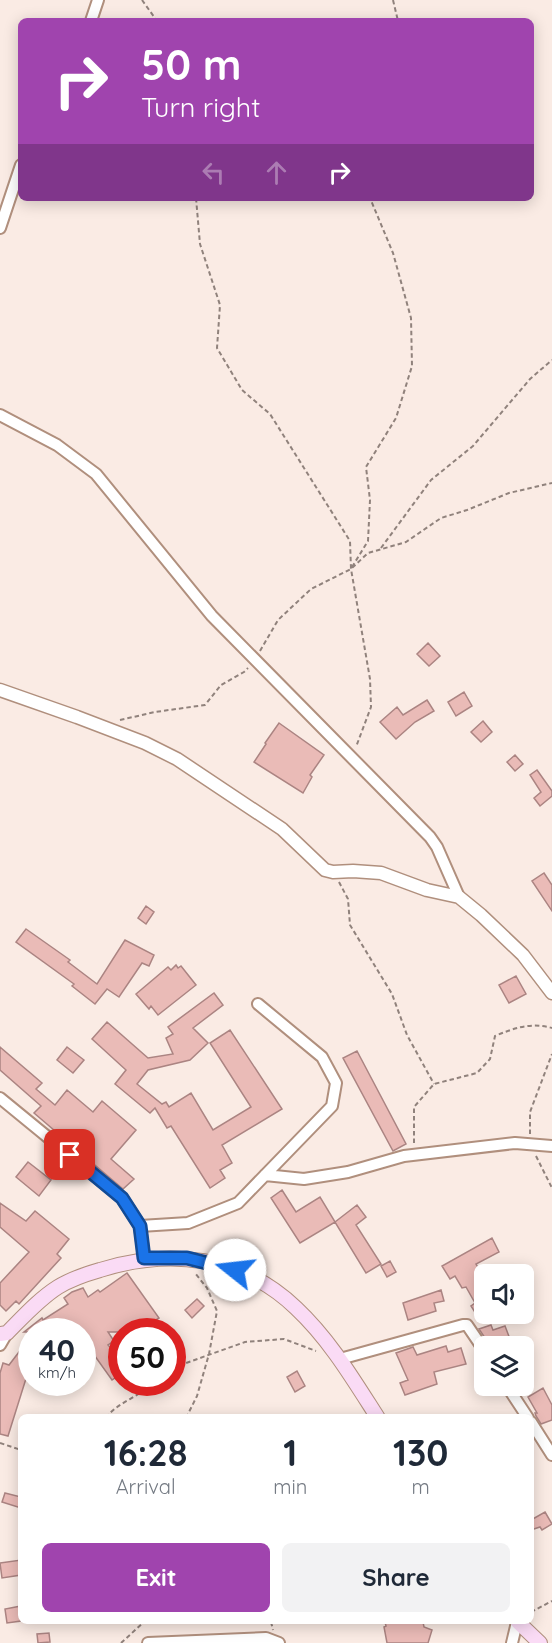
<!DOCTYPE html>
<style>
:root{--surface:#fff;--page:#f2f2f3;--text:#1f2937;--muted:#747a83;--accent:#a044ae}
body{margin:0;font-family:Quicksand,sans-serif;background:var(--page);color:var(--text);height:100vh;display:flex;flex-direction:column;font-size:22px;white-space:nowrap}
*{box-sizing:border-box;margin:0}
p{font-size:20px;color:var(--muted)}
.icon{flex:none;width:33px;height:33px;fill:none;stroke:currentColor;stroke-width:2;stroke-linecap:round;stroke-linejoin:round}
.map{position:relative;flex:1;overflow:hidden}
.sheet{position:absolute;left:18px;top:1414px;width:516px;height:210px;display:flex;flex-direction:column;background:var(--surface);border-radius:9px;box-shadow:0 3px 15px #0003}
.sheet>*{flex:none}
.guide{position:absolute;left:18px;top:18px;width:516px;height:183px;border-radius:9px;box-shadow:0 3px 15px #0003;background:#a044ae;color:#fff;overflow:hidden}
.buttons{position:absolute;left:474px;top:1264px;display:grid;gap:12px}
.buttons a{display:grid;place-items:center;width:60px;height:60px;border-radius:9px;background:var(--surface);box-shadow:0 3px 15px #0003;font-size:30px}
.speed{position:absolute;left:18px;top:1318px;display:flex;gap:12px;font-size:30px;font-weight:700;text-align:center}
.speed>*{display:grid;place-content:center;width:78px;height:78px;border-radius:50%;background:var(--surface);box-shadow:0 3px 15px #0003;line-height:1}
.speed small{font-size:15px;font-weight:400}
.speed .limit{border:9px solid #d22;background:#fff;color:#111}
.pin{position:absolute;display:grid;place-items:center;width:51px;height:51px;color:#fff;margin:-26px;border-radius:12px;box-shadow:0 3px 9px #0006}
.me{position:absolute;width:66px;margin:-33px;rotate:286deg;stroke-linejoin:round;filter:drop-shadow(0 0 4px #0008)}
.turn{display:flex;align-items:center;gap:21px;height:126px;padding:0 24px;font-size:27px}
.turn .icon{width:78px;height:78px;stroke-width:2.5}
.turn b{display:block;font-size:42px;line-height:51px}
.lanes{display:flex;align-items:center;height:57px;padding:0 24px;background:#0003;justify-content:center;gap:30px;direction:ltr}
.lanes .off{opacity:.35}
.eta{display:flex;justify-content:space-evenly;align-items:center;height:102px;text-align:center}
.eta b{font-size:36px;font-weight:700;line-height:42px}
.action{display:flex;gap:12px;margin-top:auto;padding:12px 24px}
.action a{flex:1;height:69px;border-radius:9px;background:var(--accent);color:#fff;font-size:24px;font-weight:700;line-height:69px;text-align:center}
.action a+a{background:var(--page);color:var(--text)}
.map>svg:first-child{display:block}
.building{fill:#eabbb7;stroke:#ab8482;stroke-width:1.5}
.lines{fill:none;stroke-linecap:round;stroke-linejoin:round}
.minor-casing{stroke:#b08f7d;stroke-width:14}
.tertiary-casing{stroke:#b08f7d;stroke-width:15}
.secondary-casing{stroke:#b08f7d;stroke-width:16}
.path{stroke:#90827c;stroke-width:2;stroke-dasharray:4.5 3;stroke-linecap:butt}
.minor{stroke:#fff;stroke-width:10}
.tertiary{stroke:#fff;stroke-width:12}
.secondary{stroke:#fadbf5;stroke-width:14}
.route-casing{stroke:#114b97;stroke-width:15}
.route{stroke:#1a73e8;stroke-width:10}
</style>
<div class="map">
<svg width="552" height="1643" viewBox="0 0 552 1643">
<rect width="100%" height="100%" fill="#faebe4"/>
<path class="building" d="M428,643L440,656L429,666L417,654Z
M464,692L472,706L456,716L448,702Z
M427,700L434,711L415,722L396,739L380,722L397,707L403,715Z
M483,721L492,732L481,742L471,732Z
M279,723L324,755L310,775L312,777L303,793L254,762L266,744L265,743Z
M515,755L523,764L515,771L507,762Z
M537,770L552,791V796L540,806L534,798L541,792L530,775Z
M544,873L552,885V911L532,881Z
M146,906L154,912L146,924L138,918Z
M26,929L70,960L68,962L97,984L125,940L154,955L149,966L142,963L119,997L107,989L95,1004L72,986L74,984L16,942Z
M176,965L178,968L181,966L196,985L158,1015L151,1006L149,1009L136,994L168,967L171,970Z
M516,976L526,994L509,1003L499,985Z
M214,993L223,1005L193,1028L208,1043L190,1060L148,1070L137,1084L162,1104L166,1102L169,1107L191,1093L213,1130L251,1107L210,1043L230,1030L282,1109L222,1145L232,1163L220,1170L225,1178L210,1188L171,1126L167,1128L155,1108L150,1113L115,1084L126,1070L92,1039L107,1022L148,1058L173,1054L166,1038L173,1034L168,1027Z
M0,1047L42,1083L36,1089L55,1105L67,1090L93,1112L102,1101L136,1130L111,1159L134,1179L123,1189L34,1113L41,1106L0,1070Z
M67,1047L84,1060L73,1073L57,1060Z
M357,1051L406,1144L393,1151L343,1058Z
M28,1162L51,1180L39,1196L16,1177Z
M282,1190L296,1212L320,1197L335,1222L357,1205L366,1217L356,1225L381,1264L366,1273L335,1222L300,1243L271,1198Z
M0,1203L26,1221L35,1211L69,1239L57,1254L61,1258L19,1304L16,1301L6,1311L0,1305V1283L29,1252L0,1227Z
M492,1238L499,1252L476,1264L484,1278V1319L480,1311L476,1314L471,1306L475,1303L466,1287L462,1288L455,1276L450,1279L442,1266Z
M390,1261L396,1272L387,1277L381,1266Z
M127,1273L159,1318L145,1327L148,1332H108L114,1341L108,1345L122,1361V1373L112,1380L82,1338V1332H78L75,1327L67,1332H24L42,1318L43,1320L68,1304L64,1298L72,1292L83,1288L88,1297L98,1290L100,1292Z
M441,1290L444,1301L434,1303L436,1311L408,1320L403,1303Z
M197,1299L204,1306L192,1318L185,1310Z
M491,1325L493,1330L505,1326L513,1347H499L497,1342L489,1344L479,1329Z
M32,1335V1370L29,1369L8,1436L0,1434V1373L3,1363L9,1365Z
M446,1346L448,1352L461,1348L466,1364L434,1372L437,1384L405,1395L400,1383L408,1380L396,1353L413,1347L417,1355Z
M297,1371L305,1386L295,1392L287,1377Z
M543,1388L552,1405V1420L541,1424L536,1416L535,1413H537L528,1397Z
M5,1493L21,1497V1508L2,1502Z
M545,1512L552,1524L542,1530L540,1527L531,1530V1520Z
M21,1560V1575L2,1578L0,1563Z
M21,1606V1621L7,1623L5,1609Z
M385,1622H423L424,1627L432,1630L428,1643H387L384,1627L386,1626Z
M49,1633L50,1642L38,1643L37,1634Z"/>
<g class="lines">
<defs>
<path id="minor" d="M91,21L98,0
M0,228L21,165
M0,415L57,445L96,474L212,616L430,837L437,847L459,897
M0,1098L122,1198L140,1226L144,1258
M265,1175L304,1179L348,1172L404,1156L515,1143L552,1146
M140,1226L188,1223L238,1203L332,1106L336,1083L322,1057L258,1004
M0,1345L7,1333
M340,1359L463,1325H467L484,1350
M507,1386L528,1418
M531,1422L552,1455
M148,1643L266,1638L279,1643
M512,1643L517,1622"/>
<path id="tertiary" d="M0,690L77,717L145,743L177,759L282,829L325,870L333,872L353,871L381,873L427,890L459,897L481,915L523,955L552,993"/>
<path id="secondary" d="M0,1334L7,1333C23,1317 39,1299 58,1287C71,1279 86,1274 100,1270C169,1248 242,1256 296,1308C330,1340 353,1379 378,1418
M518,1622L540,1643"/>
</defs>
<use href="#minor" class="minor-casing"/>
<use href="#tertiary" class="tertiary-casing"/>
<use href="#secondary" class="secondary-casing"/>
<path class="path" d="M142,0L157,21
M393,0L398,21
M196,198L200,244L220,305L217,348L242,390L270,414L350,541L351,569L370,679L371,707L356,747
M381,548L431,480L473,446L530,379L552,360
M352,567L368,541L370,500L366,467L396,418L412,366L411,318L393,253L370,198
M260,651L278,620L311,589L351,569L368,553L406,542L441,518L467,510L509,493L552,483
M120,720L155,712L205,705L221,685L244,672L248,668
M339,882L348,899L350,925L392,994L407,1035L434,1084
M530,1134V1112L552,1054
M414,1143V1107L434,1084L477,1073L490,1059L495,1036C514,1028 531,1022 552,1028
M536,1156L552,1188
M172,1368L245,1342L284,1339L316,1351
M106,1418C117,1402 139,1398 151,1383
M186,1418L197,1396L209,1354L217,1311L207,1288L195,1273
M0,1443L21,1450
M531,1612L552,1601
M271,1622L273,1630
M121,1643L144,1622"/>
<use href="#minor" class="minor"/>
<use href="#tertiary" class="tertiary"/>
<use href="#secondary" class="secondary"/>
</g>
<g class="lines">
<defs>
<path id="route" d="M70,1155L122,1198L140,1226L144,1258H187L235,1270"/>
</defs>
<use href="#route" class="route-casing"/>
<use href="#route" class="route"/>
</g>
</svg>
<div class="buttons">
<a><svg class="icon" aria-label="sound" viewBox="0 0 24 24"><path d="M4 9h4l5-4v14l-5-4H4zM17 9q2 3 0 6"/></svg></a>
<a><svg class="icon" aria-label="layers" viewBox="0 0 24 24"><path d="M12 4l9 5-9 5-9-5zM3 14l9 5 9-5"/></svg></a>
</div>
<div class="speed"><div>40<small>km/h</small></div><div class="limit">50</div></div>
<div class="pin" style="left:70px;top:1155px;background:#d93025"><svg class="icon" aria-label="arrive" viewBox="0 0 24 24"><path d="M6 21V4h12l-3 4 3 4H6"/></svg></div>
<svg class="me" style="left:235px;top:1270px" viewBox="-20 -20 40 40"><circle r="19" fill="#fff"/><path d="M0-13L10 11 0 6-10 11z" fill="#1a73e8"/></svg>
<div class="guide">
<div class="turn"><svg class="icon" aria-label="right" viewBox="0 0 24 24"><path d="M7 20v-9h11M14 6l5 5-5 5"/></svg><div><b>50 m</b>Turn right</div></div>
<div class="lanes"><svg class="icon off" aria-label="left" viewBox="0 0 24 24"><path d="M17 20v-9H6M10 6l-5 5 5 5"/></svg><svg class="icon off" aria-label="ahead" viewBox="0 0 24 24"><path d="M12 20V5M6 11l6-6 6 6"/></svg><svg class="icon" aria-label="right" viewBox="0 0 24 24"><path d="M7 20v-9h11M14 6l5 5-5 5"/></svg></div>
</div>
<section class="sheet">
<div class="eta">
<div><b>16:28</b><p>Arrival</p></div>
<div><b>1</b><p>min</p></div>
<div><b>130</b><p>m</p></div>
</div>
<div class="action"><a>Exit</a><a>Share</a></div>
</section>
</div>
